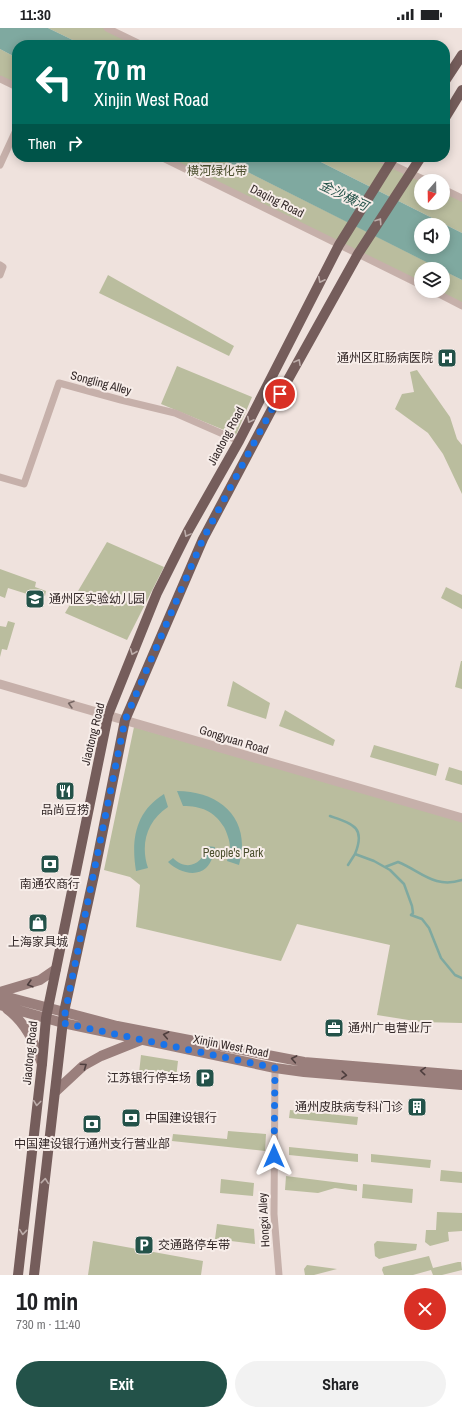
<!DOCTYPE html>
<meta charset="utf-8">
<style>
:root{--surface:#fff;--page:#f2f2f2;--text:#202124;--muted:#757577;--accent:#235249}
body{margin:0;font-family:"Archivo Narrow","Noto Sans SC",sans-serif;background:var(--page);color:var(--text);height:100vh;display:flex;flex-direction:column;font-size:15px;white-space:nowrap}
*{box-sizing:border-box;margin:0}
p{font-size:13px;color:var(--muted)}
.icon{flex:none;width:22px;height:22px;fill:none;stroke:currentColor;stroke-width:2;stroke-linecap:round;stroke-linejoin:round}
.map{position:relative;height:1247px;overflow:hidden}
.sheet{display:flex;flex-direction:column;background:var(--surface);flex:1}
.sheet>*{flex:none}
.guide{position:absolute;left:12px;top:12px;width:438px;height:122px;border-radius:16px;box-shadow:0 2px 10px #0003;background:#00695c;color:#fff;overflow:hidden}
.needle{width:26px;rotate:200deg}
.fabs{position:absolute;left:414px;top:146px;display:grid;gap:8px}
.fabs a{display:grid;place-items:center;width:36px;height:36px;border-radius:50%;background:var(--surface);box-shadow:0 2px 10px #0003;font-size:20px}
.pin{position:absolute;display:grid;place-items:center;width:34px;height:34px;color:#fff;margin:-17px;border:2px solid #fff;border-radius:50%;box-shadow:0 1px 4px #0007}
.me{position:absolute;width:44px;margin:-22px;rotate:0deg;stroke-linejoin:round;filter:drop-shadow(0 0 3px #0008)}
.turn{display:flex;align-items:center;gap:14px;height:84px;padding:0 16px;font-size:18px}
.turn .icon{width:52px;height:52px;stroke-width:2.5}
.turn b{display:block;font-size:28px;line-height:34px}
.then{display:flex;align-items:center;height:38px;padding:0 16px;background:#0003;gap:8px;font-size:15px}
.round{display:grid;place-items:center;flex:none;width:42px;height:42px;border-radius:21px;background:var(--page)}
.summary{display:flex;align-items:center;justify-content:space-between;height:68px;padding:0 16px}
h1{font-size:24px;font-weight:700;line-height:30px}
.primary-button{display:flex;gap:8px;margin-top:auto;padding:8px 16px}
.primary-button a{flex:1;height:46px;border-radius:24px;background:var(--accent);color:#fff;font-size:16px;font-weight:700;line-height:46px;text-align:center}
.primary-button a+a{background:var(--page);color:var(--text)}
.status{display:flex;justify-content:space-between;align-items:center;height:28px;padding:0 20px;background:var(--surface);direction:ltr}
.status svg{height:11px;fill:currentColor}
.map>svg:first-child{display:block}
.green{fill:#babd9e}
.water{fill:#7fa9a0;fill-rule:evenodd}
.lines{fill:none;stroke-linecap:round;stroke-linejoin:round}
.stream{stroke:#7fa9a0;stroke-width:2.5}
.minor{stroke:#c6b0aa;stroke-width:7}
.tertiary{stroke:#c6b0aa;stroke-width:9}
.secondary{stroke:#9a7f7c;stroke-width:10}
.primary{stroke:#755d5b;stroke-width:10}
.oneway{stroke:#bcaca9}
.oneway2{stroke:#766663}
.oneway3{stroke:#4e3e3e}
.route{stroke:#1a73e8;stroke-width:7;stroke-dasharray:0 12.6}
.labels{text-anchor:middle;stroke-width:4;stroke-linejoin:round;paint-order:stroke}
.park-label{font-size:12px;fill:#4c502f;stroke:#f7ede9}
.street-label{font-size:12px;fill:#342929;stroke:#f7ede9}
.poi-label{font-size:12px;fill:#342929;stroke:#f7ede9;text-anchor:start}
.water-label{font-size:13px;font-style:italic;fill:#235249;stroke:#f7ede9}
</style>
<div class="status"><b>11:30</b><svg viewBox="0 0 49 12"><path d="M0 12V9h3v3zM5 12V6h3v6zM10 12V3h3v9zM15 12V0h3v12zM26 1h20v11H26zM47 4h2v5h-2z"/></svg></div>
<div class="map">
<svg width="462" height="1247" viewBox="0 0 462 1247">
<rect width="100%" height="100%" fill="#efe2dd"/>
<path class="green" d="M48,0H107L142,17H83Z
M0,21L17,30V59L0,51Z
M161,129H218L441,241H421V258Z
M311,129H376L421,153V175H443V161L462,171V205Z
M443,242L462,252V279L431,263H443Z
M108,247L234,318L229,328L99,265Z
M177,338L252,369L236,407L161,376Z
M417,342L450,389L457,411L462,417V466L443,426L428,405L395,381L402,366L414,364L410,344Z
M107,514L164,539L127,612L65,585Z
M0,541L36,554L35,559L46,563L45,568L30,563L27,566L8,560L5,570L0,568Z
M446,559L462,567V581L441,570Z
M8,593L15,595L7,622L2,621L0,629V598L6,599Z
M461,633H462V661L455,659Z
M233,653L270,675L266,691L227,678Z
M285,682L335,712L333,718L279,698Z
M134,699L462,793V995L421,994L377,987L390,917L297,896L281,933L136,899L140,857L130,849L104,842Z
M374,717L439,736L436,748L370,729Z
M449,739L462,743V757L445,752Z
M141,1027L178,1033L176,1050L139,1045Z
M290,1082L358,1089L357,1097L289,1090Z
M228,1103L266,1106L265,1123L172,1113L173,1106L227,1111Z
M289,1119L358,1126V1134L289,1127Z
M371,1126L431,1132L430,1140L371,1134Z
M441,1142L462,1144V1155L440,1153Z
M286,1148L357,1157V1163L335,1160L318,1165L285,1162Z
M221,1151L254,1155L253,1168L220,1165Z
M363,1156L413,1161L412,1175L362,1170Z
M437,1184L462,1185V1203L448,1204L449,1213L430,1218L425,1214L426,1202H436Z
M217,1196L254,1201L255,1216L215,1211Z
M93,1213L203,1233L201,1247H88Z
M377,1213L417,1216L416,1222L379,1231L375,1228L374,1216Z
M429,1228L433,1240L458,1234H461L462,1242L442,1247H433L431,1242L413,1247H384L382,1242L383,1239Z
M307,1237L337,1241L314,1247H305L304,1241Z"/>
<path class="water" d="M0,0H48L83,17H17V30L0,21Z
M218,129H311L462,205V252ZM421,197H443V219H421Z
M177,763C221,763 252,792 239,837L227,833C228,829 230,824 230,820C230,813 227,805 224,799C214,783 201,778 183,778Z
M164,766L168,779C147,793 140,816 148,840L136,843C131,812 135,784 164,766Z
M207,818L215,819C214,826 212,834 206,840C195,850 177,843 168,834L173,830C187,844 203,836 207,818Z"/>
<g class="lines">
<path class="stream" d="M330,788C353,796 366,799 355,826
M348,837L355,826L374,833L390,842L404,856L412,878L413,885L411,887L422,891L429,900L441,930L455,947L462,950
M385,839L398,834C421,843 434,861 462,852"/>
<path class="minor" d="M107,0L142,17
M0,51L17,59
M161,129L421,257
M376,129L427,153
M0,137L17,100
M443,161L462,170
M0,237L3,239L0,247
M433,263L462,278
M0,449L24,456L59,355L121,372L175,385L239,413
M275,1040L274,1186L279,1247"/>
<path class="tertiary" d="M0,656L462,790"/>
<path class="secondary" d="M0,964L40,952L56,941
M0,967L117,998L304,1034L462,1047
M0,977L63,995L275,1040L304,1044L462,1057
M7,981C26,995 34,1014 42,1036
M55,1064L83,1038L101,1028L141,1012"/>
<path class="primary" d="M445,53L462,27
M445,90L462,62
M18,1247L42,1036L46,990L108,687L157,565L188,503L239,413L339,217L394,129
M34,1247L64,984L94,847L125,692L203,511L280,366L358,226L421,129"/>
</g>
<defs><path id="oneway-chevron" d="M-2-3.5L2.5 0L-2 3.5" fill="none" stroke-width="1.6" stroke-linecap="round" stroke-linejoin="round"/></defs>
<g class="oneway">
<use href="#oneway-chevron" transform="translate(379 193) rotate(-56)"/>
<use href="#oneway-chevron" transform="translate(321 252) rotate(117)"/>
<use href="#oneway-chevron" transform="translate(298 334) rotate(-61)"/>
<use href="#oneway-chevron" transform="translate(250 392) rotate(117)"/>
<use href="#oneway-chevron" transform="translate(187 506) rotate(118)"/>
<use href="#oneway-chevron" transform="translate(133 624) rotate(112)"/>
<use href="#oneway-chevron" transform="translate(37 1075) rotate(97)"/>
<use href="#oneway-chevron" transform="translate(45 1153) rotate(-84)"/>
<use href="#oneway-chevron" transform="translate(23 1204) rotate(96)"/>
</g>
<use class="oneway2" href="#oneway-chevron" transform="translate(71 676) rotate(-164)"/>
<g class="oneway3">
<use href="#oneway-chevron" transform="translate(30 956) rotate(164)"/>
<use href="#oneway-chevron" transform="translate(166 1007) rotate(-169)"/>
<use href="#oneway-chevron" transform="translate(294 1031) rotate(-169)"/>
<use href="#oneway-chevron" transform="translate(84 1038) rotate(-35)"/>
<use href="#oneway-chevron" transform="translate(423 1043) rotate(-175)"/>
<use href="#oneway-chevron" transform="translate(344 1047) rotate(5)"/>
</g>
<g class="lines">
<path class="route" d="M274,1128L275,1040L63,995L125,692L203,511L280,366"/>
</g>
<defs>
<symbol id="hospital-square" viewBox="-11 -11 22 22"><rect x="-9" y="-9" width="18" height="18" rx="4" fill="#235249" stroke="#f7ede9"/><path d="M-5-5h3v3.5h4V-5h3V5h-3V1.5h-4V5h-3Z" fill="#fff"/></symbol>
<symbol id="school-square" viewBox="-11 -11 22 22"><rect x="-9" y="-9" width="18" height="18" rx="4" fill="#235249" stroke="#f7ede9"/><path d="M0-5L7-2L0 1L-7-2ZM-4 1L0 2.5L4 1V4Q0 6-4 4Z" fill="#fff"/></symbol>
<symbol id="restaurant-square" viewBox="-11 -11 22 22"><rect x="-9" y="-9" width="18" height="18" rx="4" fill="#235249" stroke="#f7ede9"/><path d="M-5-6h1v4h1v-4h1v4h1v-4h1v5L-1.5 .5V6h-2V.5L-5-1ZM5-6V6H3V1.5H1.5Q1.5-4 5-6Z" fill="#fff"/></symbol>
<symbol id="bank-square" viewBox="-11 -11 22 22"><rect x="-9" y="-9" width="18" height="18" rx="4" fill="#235249" stroke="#f7ede9"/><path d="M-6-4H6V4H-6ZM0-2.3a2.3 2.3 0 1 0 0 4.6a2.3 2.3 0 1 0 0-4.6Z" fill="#fff"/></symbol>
<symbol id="shop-square" viewBox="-11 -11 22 22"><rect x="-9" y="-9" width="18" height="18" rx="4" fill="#235249" stroke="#f7ede9"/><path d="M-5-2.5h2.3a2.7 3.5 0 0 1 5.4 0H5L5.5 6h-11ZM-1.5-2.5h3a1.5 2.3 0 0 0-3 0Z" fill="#fff"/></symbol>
<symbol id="office-square" viewBox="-11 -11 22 22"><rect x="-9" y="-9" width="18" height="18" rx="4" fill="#235249" stroke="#f7ede9"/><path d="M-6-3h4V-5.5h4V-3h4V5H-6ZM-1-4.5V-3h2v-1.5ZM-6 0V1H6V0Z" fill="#fff"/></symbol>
<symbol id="parking-square" viewBox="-11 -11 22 22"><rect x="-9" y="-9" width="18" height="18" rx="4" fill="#235249" stroke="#f7ede9"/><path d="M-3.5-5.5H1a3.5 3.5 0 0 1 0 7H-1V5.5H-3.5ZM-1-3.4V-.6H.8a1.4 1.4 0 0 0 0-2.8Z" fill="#fff"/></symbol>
<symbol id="building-square" viewBox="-11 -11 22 22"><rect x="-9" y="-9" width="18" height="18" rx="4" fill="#235249" stroke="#f7ede9"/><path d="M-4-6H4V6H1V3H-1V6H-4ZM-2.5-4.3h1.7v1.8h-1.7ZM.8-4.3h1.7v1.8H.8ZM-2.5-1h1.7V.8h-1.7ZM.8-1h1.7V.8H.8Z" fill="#fff"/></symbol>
</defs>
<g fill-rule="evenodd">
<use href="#hospital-square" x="436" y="319" width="22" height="22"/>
<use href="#school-square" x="24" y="560" width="22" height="22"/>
<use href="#restaurant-square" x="54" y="752" width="22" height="22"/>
<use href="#bank-square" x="39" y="825" width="22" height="22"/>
<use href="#shop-square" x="27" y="884" width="22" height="22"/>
<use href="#office-square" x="323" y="989" width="22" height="22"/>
<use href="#parking-square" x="194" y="1039" width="22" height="22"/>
<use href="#building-square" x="406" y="1068" width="22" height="22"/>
<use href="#bank-square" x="120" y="1079" width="22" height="22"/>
<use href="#bank-square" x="81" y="1085" width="22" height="22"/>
<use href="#parking-square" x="133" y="1206" width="22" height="22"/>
</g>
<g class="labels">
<g class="park-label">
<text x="217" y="147">横河绿化带</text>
<text x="233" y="829">People's Park</text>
</g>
<g class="street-label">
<text transform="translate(277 173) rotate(27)" y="4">Daqing Road</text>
<text transform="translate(101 355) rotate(15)" y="4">Songling Alley</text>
<text transform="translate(226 408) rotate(-62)" y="4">Jiaotong Road</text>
<text transform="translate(93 706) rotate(-76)" y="4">Jiaotong Road</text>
<text transform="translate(234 712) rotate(17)" y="4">Gongyuan Road</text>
<text transform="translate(231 1018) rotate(11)" y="4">Xinjin West Road</text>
<text transform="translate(30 1025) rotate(-84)" y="4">Jiaotong Road</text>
<text transform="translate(264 1192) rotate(-93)" y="4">Hongxi Alley</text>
</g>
<g class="poi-label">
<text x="433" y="334" text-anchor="end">通州区肛肠病医院</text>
<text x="49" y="575">通州区实验幼儿园</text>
<text x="65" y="786" text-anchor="middle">品尚豆捞</text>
<text x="50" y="860" text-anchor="middle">南通农商行</text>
<text x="38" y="918" text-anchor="middle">上海家具城</text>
<text x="348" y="1004">通州广电营业厅</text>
<text x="191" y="1054" text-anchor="end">江苏银行停车场</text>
<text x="403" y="1083" text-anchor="end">通州皮肤病专科门诊</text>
<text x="145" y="1094">中国建设银行</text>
<text x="92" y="1120" text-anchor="middle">中国建设银行通州支行营业部</text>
<text x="158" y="1221">交通路停车带</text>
</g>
<g class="water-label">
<text transform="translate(344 167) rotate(26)" y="5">金沙横河</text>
</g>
</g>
</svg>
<div class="fabs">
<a><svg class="needle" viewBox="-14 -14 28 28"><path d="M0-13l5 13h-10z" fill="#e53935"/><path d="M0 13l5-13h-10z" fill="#757577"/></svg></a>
<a><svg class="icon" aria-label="sound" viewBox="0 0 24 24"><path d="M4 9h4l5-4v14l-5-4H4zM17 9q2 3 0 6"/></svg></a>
<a><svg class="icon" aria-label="layers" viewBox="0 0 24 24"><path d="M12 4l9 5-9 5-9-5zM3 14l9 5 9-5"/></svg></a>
</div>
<div class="pin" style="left:280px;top:366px;background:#d93025"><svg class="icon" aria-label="arrive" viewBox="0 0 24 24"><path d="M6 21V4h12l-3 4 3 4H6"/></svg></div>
<svg class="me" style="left:274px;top:1128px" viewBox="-20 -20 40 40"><path d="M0-17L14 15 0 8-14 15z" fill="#1a73e8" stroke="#fff" stroke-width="4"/></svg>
<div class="guide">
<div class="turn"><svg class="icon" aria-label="left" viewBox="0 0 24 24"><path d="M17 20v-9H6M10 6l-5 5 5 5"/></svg><div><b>70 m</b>Xinjin West Road</div></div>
<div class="then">Then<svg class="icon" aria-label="right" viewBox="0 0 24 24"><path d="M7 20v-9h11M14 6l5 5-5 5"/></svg></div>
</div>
</div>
<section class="sheet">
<div class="summary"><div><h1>10 min</h1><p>730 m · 11:40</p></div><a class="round" style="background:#d93025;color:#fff"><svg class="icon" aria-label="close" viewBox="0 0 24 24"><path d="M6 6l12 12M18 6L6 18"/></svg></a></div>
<div class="primary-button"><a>Exit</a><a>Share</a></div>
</section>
